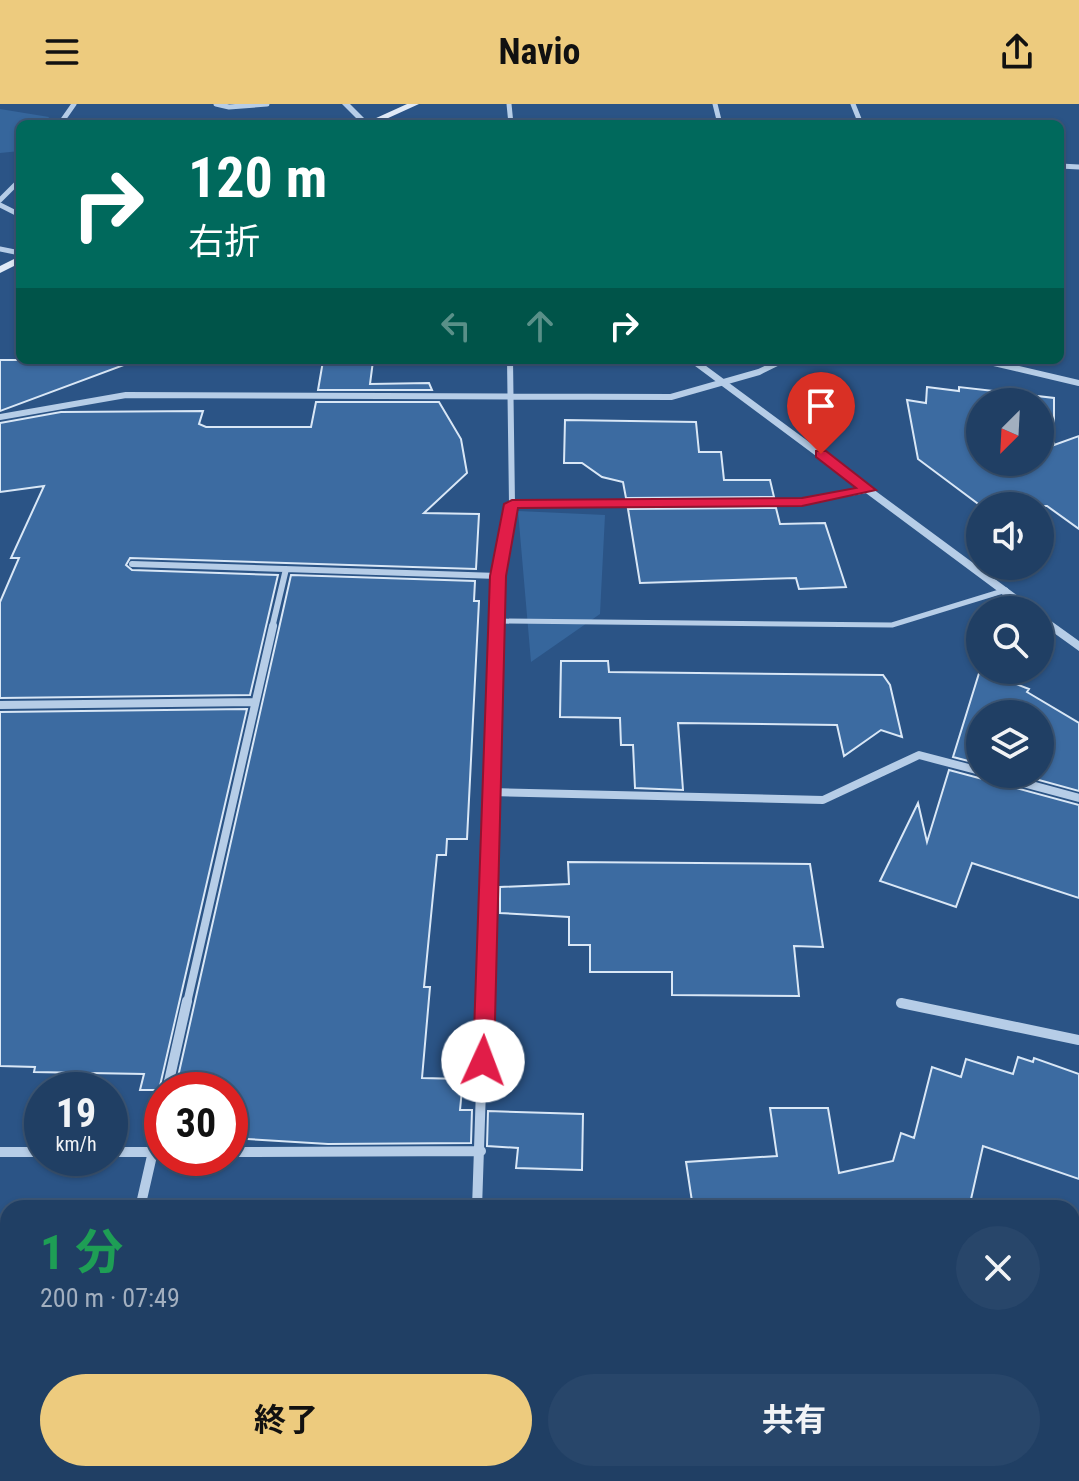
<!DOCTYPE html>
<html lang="ja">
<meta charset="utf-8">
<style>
:root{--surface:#203f64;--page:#28466a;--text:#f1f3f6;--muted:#a2afbf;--line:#3d5878;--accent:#edcb7e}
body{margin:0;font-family:"Roboto Condensed","Noto Sans JP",sans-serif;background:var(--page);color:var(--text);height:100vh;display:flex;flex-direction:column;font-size:30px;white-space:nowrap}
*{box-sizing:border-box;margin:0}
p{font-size:26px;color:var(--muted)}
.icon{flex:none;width:44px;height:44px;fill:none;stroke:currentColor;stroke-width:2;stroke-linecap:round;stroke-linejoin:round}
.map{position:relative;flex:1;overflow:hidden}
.panel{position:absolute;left:0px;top:1096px;width:1080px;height:282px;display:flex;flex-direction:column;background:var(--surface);border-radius:24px 24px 0 0;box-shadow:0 2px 6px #0004,0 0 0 2px var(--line)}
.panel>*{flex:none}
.hud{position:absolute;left:16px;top:16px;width:1048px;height:244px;border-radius:12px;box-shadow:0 2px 6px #0004,0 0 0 2px var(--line);background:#00695c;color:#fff;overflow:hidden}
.needle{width:52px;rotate:204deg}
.fabs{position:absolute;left:966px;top:284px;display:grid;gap:16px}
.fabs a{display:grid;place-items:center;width:88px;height:88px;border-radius:50%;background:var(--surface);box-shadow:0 2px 6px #0004,0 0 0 2px var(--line);font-size:40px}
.speed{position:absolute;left:24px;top:968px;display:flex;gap:16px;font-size:40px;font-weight:700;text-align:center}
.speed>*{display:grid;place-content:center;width:104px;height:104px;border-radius:50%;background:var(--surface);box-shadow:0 2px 6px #0004,0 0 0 2px var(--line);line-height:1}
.speed small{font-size:20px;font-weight:400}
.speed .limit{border:12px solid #d22;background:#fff;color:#111}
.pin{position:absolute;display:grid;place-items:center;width:68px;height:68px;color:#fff;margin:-82px -34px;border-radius:50% 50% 50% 0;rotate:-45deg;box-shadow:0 0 8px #0007}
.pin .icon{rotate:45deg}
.me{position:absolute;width:88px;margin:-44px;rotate:2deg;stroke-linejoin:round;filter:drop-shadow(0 0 6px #0008)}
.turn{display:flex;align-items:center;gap:28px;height:168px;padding:0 40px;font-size:36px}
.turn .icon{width:104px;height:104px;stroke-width:2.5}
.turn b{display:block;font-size:56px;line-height:68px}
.lanes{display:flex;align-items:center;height:76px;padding:0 40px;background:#0003;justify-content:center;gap:40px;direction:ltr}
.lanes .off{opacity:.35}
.round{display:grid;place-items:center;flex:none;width:84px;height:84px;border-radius:42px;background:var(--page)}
.overview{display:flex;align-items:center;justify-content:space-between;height:136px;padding:0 40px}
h1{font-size:48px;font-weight:700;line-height:60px;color:#1e9e55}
.button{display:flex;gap:16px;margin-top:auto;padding:16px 40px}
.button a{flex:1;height:92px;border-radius:48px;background:var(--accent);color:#111;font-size:32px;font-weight:700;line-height:92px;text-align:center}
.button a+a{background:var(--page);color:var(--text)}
header{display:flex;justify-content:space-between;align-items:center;height:104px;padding:0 40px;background:var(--accent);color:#111;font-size:36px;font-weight:700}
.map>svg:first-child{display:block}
.green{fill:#36669c}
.building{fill:#3c6ba1;stroke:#d9e7f6;stroke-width:2;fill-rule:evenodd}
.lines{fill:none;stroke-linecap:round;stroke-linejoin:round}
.service{stroke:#b6cde7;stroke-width:5}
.minor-far3{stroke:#b6cde7;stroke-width:5}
.minor-far2{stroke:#b6cde7;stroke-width:6}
.minor-far1{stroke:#b6cde7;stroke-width:8}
.minor{stroke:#b6cde7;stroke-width:10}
.tertiary{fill:#b6cde7;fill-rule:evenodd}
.secondary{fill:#e0eaf7;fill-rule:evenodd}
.route{fill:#e11d48;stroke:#92132f;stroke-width:2}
</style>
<header><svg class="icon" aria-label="menu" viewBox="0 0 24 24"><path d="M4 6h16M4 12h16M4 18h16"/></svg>Navio<svg class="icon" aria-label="share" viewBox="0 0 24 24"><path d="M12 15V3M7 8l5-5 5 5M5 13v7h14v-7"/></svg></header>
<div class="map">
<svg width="1079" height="1377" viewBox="0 0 1079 1377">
<rect width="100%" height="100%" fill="#2b5486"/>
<path class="green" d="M0,5L49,13L45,20H20V47L0,49Z
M518,407L605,411L600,510L531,558Z"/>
<path class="building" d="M0,256H131L132,258L0,307Z
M323,257H373L370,280L429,279L432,286H318Z
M927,283L959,287V283L1054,294V341L1079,332V425L1047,402H981L918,355L907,296L926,299ZM980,298H1040V358H980Z
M316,298H439L461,335L467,369L424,409L479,410L476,465L130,454L126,461L132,466L278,471L250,591L0,594V498L19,454H11L44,382L0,388V319L61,308L203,307L199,320L206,323H311Z
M565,316L696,318L699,348H721L724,376H770L774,393L626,394L623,378L602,373L582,359H564Z
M776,404L780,420L825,419L846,483L799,485L796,474L640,479L628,405Z
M291,471L475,477L474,497H479L467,735H447L446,751H437L424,883H430L422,974L463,975L460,1006H472L471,1039L328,1040L230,1034V986H175Z
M561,557H608L609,568L883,571L890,581L902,633L881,626L844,652L837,621L678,619L683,686L635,684L633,641H621L620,614L560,613Z
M980,566L1029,585L1027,588L1079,619V687L1017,670H1040V610H980V660L953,653Z
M247,605L159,986H140L144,970L34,968L35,963L0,962V608Z
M949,666L1079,701V794L972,759L956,803L880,777L918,699L927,738Z
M568,758L810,760L823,843L794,842L799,892L672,891V868H590V841H569V813L500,809V783L569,780Z
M1018,953L1033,958L1034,954L1079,970V1075L983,1042L969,1104H693L686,1058L777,1052L770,1004H828L839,1069L893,1057L901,1029L914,1034L932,963L961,973L966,955L1013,970Z
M488,1007L583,1010L582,1066L516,1064L518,1044L487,1042Z"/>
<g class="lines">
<path class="service" d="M512,400L802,398L869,386
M496,517L892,521L1006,486"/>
<path class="minor-far3" d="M216,0L229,3L267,0
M509,0L511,20
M715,0L720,20
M853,0L861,20
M60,20L74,0
M1060,62L1079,63
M0,96L20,76
M0,101L20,111
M0,145L20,149"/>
<path class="minor-far2" d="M981,256L1079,279
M0,313L126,291L671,293L759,268L783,256
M132,460L498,472
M272,524L286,465
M496,524L498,472L512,400L510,256"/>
<path class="minor-far1" d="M0,601L255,598
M990,670L1079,694
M491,688L823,696L919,651L980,667
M187,899L273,522
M484,899L496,522"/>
<path class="minor" d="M901,899L1079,936
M167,986L187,897
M0,1048H42
M110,1048H162
M230,1048L481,1047
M140,1104L162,1008
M477,1104L484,897
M460,1370V1377
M78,1377L80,1370"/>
<path class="tertiary" d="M342,0H350L370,20H362Z
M687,256H698L1037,506H1023Z
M1040,509L1079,537V547L1040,519Z"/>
<path class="secondary" d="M407,0H419L375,20H363Z
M20,152V159L0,169V162Z"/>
</g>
<path class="route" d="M816,347H826L876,386L802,402L518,404L506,472L494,957L491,964H476L473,957L490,472L504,400L512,396L802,394L856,384L816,353Z"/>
</svg>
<div class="fabs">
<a><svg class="needle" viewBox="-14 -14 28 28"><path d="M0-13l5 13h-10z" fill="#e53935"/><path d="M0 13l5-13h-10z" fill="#a2afbf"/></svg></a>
<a><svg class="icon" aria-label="sound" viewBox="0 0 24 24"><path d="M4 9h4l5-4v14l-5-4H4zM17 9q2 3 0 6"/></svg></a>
<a><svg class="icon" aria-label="search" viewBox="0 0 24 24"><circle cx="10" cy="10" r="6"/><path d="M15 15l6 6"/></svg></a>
<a><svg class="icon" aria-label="layers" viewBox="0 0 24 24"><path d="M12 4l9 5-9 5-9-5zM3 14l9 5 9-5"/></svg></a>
</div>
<div class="speed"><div>19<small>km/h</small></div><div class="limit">30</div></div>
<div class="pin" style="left:821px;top:350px;background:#d93025"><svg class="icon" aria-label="arrive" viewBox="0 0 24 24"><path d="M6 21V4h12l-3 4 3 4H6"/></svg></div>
<svg class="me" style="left:483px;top:957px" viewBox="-20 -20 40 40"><circle r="19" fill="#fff"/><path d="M0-13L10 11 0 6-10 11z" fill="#e11d48"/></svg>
<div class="hud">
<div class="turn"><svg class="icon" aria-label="right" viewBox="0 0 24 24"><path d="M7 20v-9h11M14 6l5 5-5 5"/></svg><div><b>120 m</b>右折</div></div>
<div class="lanes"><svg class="icon off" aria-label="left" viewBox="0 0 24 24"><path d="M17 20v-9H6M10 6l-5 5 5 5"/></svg><svg class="icon off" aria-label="ahead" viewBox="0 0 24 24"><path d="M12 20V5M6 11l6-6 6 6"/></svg><svg class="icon" aria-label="right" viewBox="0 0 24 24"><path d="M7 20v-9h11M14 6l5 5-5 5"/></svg></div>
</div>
<section class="panel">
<div class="overview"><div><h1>1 分</h1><p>200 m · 07:49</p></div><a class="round"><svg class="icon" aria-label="close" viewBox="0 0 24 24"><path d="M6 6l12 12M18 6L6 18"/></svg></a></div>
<div class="button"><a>終了</a><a>共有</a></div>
</section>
</div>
